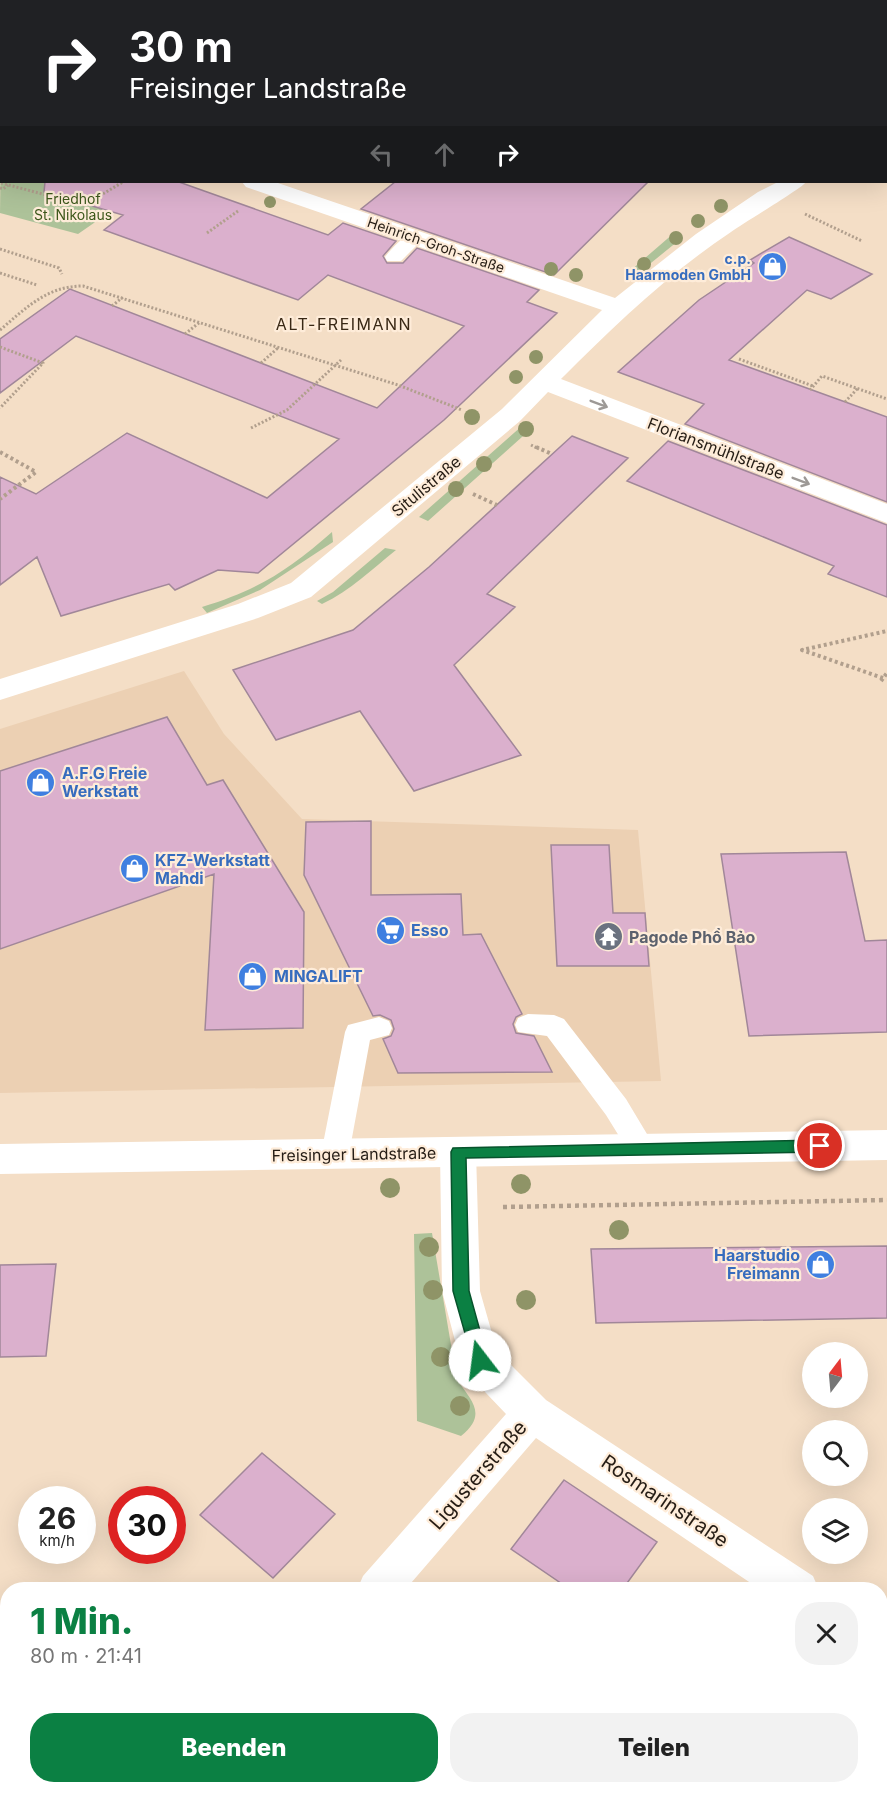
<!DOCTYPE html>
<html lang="de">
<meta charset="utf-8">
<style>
:root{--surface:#fff;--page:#f2f2f2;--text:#222;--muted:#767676;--accent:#0b8043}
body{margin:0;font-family:Inter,sans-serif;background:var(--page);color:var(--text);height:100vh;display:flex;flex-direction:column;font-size:22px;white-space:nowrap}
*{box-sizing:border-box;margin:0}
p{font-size:20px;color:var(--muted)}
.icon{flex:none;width:33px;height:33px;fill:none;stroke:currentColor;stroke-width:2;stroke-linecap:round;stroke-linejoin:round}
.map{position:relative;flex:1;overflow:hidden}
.sheet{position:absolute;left:0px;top:1582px;width:888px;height:212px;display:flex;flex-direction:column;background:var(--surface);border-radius:24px 24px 0 0;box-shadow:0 6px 24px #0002}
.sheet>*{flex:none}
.top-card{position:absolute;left:0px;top:0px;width:888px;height:183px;box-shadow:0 6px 24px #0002;background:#202124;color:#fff;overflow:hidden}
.needle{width:39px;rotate:16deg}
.buttons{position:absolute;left:802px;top:1342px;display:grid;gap:12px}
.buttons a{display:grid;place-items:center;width:66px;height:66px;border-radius:50%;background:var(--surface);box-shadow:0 6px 24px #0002;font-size:30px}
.speed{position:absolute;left:18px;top:1486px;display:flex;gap:12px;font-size:30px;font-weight:700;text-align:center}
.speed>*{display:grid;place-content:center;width:78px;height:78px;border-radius:50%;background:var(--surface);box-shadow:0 6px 24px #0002;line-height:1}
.speed small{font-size:15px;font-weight:400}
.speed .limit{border:9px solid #d22;background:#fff;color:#111}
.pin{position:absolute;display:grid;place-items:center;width:51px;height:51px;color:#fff;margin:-26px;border:3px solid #fff;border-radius:50%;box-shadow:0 2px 6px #0007}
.me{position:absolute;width:66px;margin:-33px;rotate:345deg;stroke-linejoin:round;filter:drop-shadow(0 0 4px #0008)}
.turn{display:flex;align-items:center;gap:21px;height:126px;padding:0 30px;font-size:27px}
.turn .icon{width:78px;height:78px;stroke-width:2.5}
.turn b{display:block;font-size:42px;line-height:51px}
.lanes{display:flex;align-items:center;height:57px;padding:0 30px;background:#0003;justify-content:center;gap:30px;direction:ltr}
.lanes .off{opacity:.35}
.round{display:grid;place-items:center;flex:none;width:63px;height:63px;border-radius:24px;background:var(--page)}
.head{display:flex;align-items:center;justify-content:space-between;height:102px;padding:0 30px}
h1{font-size:36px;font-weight:800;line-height:45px;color:var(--accent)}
.button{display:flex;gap:12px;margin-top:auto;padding:12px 30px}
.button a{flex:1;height:69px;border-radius:24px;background:var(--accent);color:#fff;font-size:24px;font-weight:800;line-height:69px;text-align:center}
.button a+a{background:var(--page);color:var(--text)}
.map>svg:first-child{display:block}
.built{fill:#ecd0b3}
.green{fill:#adc299}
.building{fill:#dbb0cd;stroke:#a18799;stroke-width:1.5}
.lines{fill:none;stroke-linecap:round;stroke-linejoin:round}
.path-far2{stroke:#b19f8d;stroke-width:3;stroke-dasharray:2 2;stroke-linecap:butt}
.path-far1{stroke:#b19f8d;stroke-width:4;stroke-dasharray:3 3;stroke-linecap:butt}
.path{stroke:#b19f8d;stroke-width:4.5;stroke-dasharray:4 4;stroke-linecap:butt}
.service{fill:#fff;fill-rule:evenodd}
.minor{fill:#fff;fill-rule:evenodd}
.secondary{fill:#fff;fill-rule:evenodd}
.tree{fill:#8f9467}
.oneway{stroke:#9d9996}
.route{fill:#0b8043;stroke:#07532c;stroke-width:1.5}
.labels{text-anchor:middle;stroke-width:4.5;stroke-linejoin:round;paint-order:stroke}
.far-park-label{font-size:14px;fill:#3c571a;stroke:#feecd9}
.far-street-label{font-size:14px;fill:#261d15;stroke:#feecd9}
.far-shop-label{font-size:14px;font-weight:bold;fill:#366cbe;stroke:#feecd9;text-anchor:end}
.far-quarter-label{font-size:16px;letter-spacing:1.5px;fill:#392815;stroke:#feecd9}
.street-label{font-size:16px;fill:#261d15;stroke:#feecd9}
.shop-label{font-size:16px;font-weight:bold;fill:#366cbe;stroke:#feecd9;text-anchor:start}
.worship-label{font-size:16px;font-weight:bold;fill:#5b616d;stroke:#feecd9;text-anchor:start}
.near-street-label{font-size:20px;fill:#261d15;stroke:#feecd9}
</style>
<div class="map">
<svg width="887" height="1793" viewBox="0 0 887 1793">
<rect width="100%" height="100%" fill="#f4dec6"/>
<path class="built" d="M184,671L224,734L302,819L638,830L661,1081L0,1093V729Z"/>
<path class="green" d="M189,0H583L193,2Z
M1,137L2,182H153L78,234L0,213Z
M674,233L683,237L646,267L634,273L630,271Z
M523,425L532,428L428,521L419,517Z
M332,532L333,542L260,590L207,613L202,607C258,590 289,570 332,532Z
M385,548L396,550C372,569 350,591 322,604L317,601L333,592Z
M432,1233L457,1380C473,1402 487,1415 461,1436L417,1421L414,1234Z"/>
<path class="building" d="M45,182H179L328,235L343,223L396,241L383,256L387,263H403L417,248L539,290L527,302L557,313L444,420L258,573L218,570L175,590L169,584L61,616L37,557L0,585V477L36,494L127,433L267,498L339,439L76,336L0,393V339L70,289L377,408L464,326L328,275L298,300L104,230L123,215L44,192Z
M395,182H648L554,275L361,209Z
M789,237L872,274L831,299L807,290L729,360L887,417V502L685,424L704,404L618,372L699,300L754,263L750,260Z
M572,436L628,458L487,594L515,607L454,665L521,755L414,791L360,711L276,740L233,670L353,630L429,567Z
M668,441L887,525V597L828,574L834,566L627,481Z
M167,717L207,785L223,780L304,912L303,1028L205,1030L214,874L0,949V771Z
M371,821V895L461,894L463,935L481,934L522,1014L516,1017L513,1024L516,1033L534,1036L552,1072L398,1073L383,1039L391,1036L394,1029L391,1020L380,1015L373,1016L304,875L306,822Z
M551,845H609L613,913H645L649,966H557Z
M846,852L865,941L887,940V1032L749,1036L721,854Z
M887,1246V1318L596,1323L591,1249Z
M56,1264L46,1356L0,1357V1265Z
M262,1453L335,1514L273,1578L200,1515Z
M564,1480L657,1542L622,1590H571L511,1549Z"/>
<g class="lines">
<path class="path-far2" d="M112,0L116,2
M727,0L732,2
M1,183L84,205L123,182
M0,188L3,189L8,185
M805,214L862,241
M207,233L238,211
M0,249L59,268L62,274
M0,273L37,285
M112,306L123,297
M0,330C26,308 47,286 83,286L398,385L462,410
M185,334L200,322
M0,347L43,363L0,408
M739,359L813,386
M261,363L279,347
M810,390L822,376L887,399
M845,402L858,388
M251,428L287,410L341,360
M531,445L539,449"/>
<path class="path-far1" d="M536,447L552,454
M0,452L36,472L0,499
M473,494L497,505
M883,678L802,650L887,631
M881,681L887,673"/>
<path class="path" d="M503,1207L887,1200"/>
<path class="service" d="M415,232L422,234L424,238L401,261H387L385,257C392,248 404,235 415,232Z
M528,1014L554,1015L564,1019L626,1099L656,1149L652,1157L642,1161L632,1157L606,1115L547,1036L518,1032L515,1025L518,1018Z
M379,1017L389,1021L392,1028L389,1035L370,1040L349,1154L345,1162L335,1166L325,1162L321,1154L345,1032L348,1025Z"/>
<path class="minor" d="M2,116V130L0,131V117Z
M886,122H887V136H886Z
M242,182H275L615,298L696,234L758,192L778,182H806C804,187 742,224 731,232C668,274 614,326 561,379L887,504V523L548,392L520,421L311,597L258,618L0,700V679L238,604L291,583L502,409L602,310L246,187Z
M458,1137L471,1141L476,1152L480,1291L497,1351L546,1400L813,1576L819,1590H761L536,1438L405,1590H357L363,1576L506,1414L466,1372L460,1360L442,1291L440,1152L445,1141Z
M880,1624L887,1627V1670L880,1668Z
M183,1786H230L228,1793H180Z"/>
<path class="secondary" d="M887,1130V1160L0,1174V1144Z"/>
</g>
<g class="tree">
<circle cx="270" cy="202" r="6"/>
<circle cx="721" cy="206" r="7"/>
<circle cx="698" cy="221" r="7"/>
<circle cx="676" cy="238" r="7"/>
<circle cx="644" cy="264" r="7"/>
<circle cx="551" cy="269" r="7"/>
<circle cx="576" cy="275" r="7"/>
<circle cx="536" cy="357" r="7"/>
<circle cx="516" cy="377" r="7"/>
<circle cx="472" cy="417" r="8"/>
<circle cx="526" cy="429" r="8"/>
<circle cx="484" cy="464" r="8"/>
<circle cx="456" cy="489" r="8"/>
<circle cx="521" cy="1184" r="10"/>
<circle cx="390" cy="1188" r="10"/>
<circle cx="619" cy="1230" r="10"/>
<circle cx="429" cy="1247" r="10"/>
<circle cx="433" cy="1290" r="10"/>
<circle cx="526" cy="1300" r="10"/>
<circle cx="441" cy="1357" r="10"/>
<circle cx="460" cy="1406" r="10"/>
</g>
<defs><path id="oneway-shaft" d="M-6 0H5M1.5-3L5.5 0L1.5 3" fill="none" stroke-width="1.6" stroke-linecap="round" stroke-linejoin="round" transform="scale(1.5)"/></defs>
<g class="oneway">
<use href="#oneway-shaft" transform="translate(599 404) rotate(21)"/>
<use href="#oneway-shaft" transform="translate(801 481) rotate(21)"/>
</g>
<path class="route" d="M820,1140L825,1142L828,1146L825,1151L820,1152L466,1158L469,1291L488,1360L485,1365L480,1367L474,1365L453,1291L451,1152L453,1148Z"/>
<defs>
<symbol id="shop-disc" viewBox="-11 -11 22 22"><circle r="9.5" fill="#3f7fe0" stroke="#feecd9"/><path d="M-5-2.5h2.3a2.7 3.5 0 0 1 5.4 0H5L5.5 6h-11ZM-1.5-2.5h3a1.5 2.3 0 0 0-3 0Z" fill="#fff"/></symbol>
<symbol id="supermarket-disc" viewBox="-11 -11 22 22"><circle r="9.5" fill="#3f7fe0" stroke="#feecd9"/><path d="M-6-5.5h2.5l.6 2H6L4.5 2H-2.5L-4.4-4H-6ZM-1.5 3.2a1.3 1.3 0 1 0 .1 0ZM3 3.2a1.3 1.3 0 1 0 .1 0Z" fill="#fff"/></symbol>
<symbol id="temple-disc" viewBox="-11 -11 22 22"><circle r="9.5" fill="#6b7280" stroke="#feecd9"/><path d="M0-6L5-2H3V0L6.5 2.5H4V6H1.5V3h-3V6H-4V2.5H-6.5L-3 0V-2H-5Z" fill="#fff"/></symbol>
</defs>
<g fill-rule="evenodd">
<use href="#shop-disc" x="756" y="250" width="33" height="33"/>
<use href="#shop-disc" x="24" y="766" width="33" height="33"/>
<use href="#shop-disc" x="118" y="852" width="33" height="33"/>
<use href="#supermarket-disc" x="374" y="914" width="33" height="33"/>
<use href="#temple-disc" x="592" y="920" width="33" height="33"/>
<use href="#shop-disc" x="236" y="960" width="33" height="33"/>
<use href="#shop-disc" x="804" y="1248" width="33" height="33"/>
</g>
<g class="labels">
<g class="far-park-label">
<text x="73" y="204">Friedhof<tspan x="73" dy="16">St. Nikolaus</tspan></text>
</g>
<g class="far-street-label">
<text transform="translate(436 245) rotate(19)" y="5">Heinrich-Groh-Straße</text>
</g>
<g class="far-shop-label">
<text x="751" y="264">c.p.<tspan x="751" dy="16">Haarmoden GmbH</tspan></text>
</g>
<g class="far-quarter-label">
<text x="344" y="330">ALT-FREIMANN</text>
</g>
<g class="street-label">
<text transform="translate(716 448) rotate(21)" y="6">Floriansmühlstraße</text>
<text transform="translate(426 486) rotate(-40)" y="6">Situlistraße</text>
<text transform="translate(354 1154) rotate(-1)" y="6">Freisinger Landstraße</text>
</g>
<g class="shop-label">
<text x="62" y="779">A.F.G Freie<tspan x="62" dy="18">Werkstatt</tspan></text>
<text x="155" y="866">KFZ-Werkstatt<tspan x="155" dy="18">Mahdi</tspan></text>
<text x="411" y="936">Esso</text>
<text x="274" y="982">MINGALIFT</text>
<text x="800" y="1261" text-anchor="end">Haarstudio<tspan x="800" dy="18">Freimann</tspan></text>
</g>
<g class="worship-label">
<text x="629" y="943">Pagode Phổ Bảo</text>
</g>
<g class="near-street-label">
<text transform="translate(478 1475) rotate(-49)" y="7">Ligusterstraße</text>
<text transform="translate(665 1501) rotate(34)" y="7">Rosmarinstraße</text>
</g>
</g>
</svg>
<div class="buttons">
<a><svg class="needle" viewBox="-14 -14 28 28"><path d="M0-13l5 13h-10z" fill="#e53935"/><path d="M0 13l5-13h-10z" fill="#767676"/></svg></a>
<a><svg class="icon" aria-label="search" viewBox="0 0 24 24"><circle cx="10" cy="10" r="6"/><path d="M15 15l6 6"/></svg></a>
<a><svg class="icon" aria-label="layers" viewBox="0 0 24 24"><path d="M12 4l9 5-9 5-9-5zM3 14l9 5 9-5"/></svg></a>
</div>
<div class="speed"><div>26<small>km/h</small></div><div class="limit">30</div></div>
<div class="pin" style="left:820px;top:1146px;background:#d93025"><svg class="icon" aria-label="arrive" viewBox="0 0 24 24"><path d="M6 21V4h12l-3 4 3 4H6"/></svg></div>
<svg class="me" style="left:480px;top:1360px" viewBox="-20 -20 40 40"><circle r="19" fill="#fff"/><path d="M0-13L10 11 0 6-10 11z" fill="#0b8043"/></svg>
<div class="top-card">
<div class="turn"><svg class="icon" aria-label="right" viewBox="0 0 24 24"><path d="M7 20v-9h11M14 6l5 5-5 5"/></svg><div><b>30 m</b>Freisinger Landstraße</div></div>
<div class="lanes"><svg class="icon off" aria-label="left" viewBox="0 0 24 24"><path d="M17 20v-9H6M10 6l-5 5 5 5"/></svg><svg class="icon off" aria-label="ahead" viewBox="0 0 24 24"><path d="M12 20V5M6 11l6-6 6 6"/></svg><svg class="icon" aria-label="right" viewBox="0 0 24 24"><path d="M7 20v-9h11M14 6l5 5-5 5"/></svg></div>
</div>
<section class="sheet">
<div class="head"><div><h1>1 Min.</h1><p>80 m · 21:41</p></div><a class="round"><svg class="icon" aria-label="close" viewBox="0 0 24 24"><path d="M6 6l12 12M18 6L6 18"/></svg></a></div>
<div class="button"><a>Beenden</a><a>Teilen</a></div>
</section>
</div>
